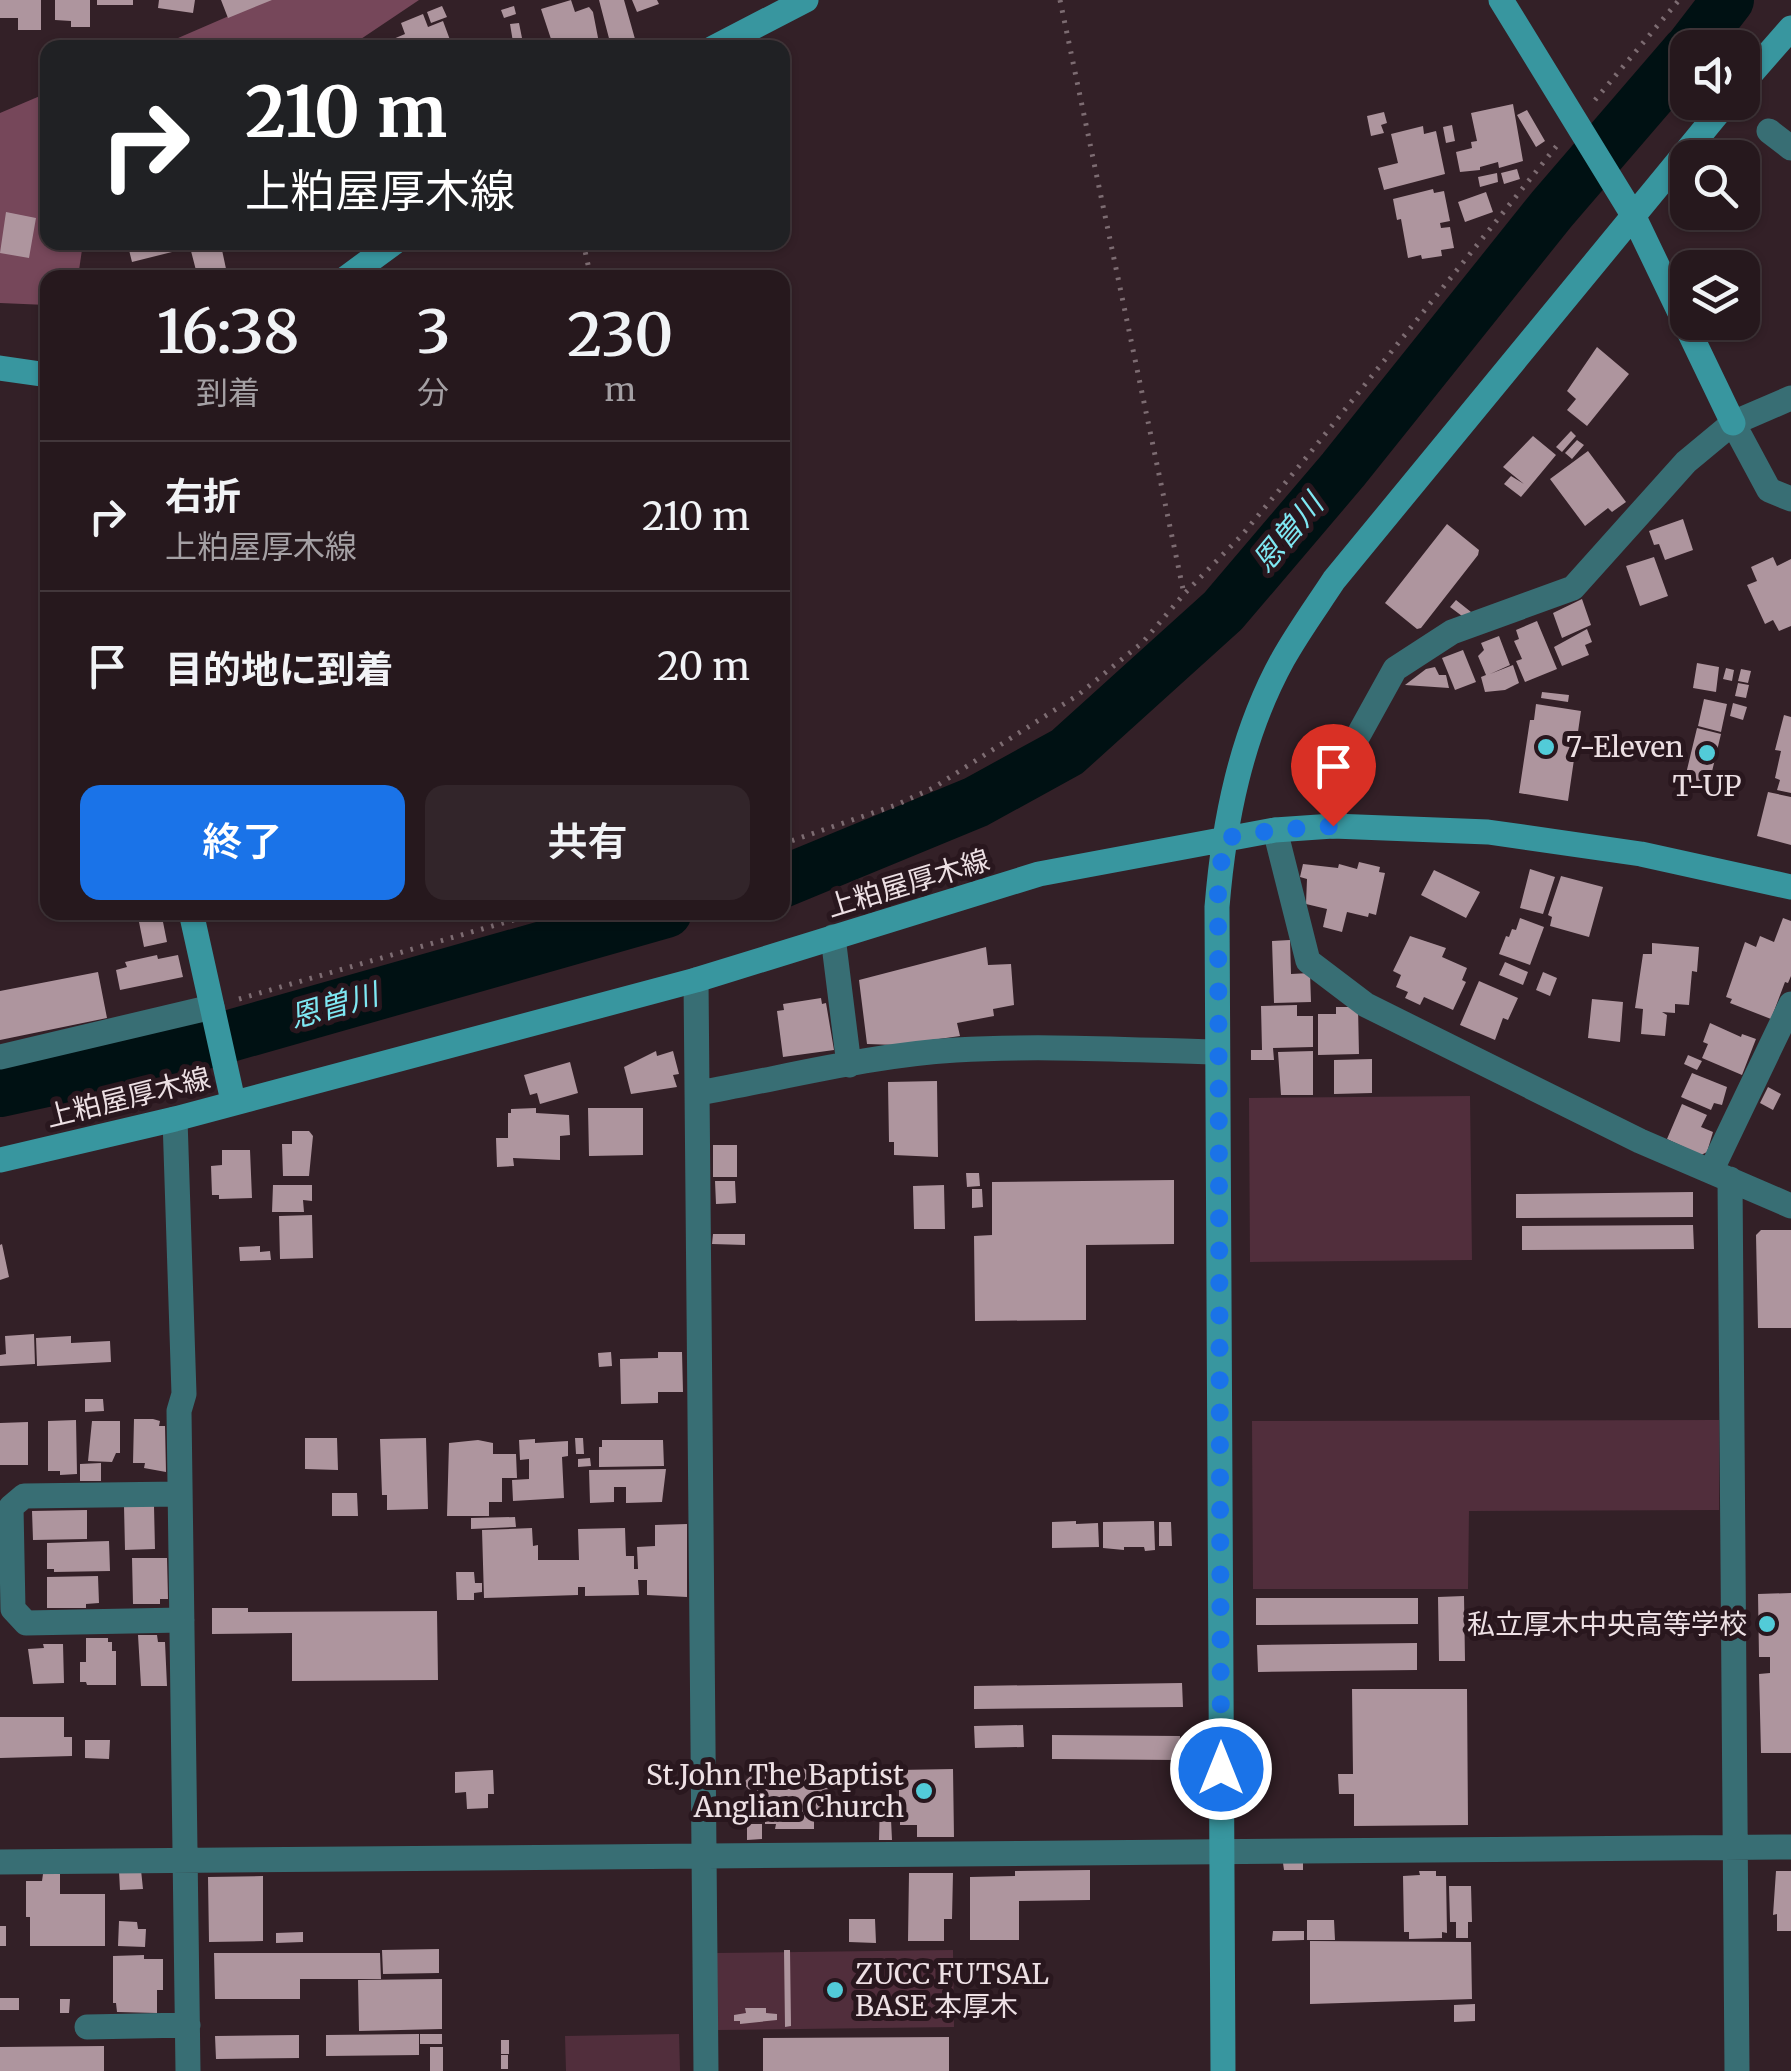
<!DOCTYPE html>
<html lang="ja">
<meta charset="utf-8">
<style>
:root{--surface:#26181d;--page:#32252a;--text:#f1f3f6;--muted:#a4a0a4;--line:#42373b;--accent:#1a73e8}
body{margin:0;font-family:Merriweather,"Noto Sans JP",serif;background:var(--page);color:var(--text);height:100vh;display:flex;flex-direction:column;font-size:38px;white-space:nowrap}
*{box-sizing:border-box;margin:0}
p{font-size:32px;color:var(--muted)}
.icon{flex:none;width:55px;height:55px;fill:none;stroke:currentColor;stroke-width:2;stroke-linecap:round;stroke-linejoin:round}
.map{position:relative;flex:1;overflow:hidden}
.drawer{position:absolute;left:40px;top:270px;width:750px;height:650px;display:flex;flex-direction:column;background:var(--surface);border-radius:20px;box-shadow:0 2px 8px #0004,0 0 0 2px var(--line)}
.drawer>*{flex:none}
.guide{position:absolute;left:40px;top:40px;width:750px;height:210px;border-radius:20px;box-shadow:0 2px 8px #0004,0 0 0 2px var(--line);background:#202124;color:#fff;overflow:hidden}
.controls{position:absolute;left:1670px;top:30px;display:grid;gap:20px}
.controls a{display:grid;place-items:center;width:90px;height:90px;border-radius:20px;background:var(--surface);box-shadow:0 2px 8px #0004,0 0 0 2px var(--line);font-size:50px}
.pin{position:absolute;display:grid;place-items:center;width:85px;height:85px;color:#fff;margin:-102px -42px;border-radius:50% 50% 50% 0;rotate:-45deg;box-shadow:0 0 10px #0007}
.pin .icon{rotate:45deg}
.me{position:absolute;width:110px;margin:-55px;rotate:0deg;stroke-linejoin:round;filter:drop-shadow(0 0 8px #0008)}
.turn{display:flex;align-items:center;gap:35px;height:210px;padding:0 40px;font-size:45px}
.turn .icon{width:130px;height:130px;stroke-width:2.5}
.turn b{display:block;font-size:70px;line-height:85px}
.eta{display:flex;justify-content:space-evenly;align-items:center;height:170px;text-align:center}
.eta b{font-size:60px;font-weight:600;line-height:70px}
.primary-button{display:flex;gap:20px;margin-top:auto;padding:20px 40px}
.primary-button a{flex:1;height:115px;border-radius:20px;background:var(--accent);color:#fff;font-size:40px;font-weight:600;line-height:115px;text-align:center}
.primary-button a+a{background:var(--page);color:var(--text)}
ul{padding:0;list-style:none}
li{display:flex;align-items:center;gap:30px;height:150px;padding:0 40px;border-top:2px solid var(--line)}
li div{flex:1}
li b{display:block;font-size:38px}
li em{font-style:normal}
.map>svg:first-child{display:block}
.green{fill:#512e3c}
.forest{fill:#76475a}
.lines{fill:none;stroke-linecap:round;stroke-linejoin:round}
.river{stroke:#001113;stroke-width:52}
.building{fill:#ae959e}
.path{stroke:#7d6c72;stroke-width:5;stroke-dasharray:2.5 8;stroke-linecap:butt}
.street{stroke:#386e74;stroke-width:25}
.secondary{stroke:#38969f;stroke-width:25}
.route{stroke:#1a73e8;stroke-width:18;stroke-dasharray:0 32.4}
.poi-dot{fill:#52cbd8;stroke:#29171e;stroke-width:4}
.labels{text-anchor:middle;stroke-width:10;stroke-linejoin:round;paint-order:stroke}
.poi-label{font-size:28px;fill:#ede0e4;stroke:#29171e;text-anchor:start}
.street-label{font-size:28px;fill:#ede0e4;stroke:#29171e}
.water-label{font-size:30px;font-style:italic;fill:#7fe8f3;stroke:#29171e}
</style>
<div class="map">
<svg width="1791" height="2071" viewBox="0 0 1791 2071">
<rect width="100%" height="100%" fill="#332027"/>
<path class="green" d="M1470,1096L1472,1260L1250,1262L1249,1098Z
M1719,1420V1510L1469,1511L1468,1589H1253L1252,1421Z
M953,1950L954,2027L717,2030L716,1953Z
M679,2034L680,2071H566L565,2036Z"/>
<path class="forest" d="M266,0H419L349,47L155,48Z
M47,93L48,242L83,243L78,277L48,278L47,305L0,303V113Z"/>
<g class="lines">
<path class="river" d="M1691,48L1728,0
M782,882L976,802L1067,752L1223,611L1343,470L1552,209L1688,51
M0,1091L156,1057L666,912"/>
</g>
<path class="building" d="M0,0H41V30H18V18H0Z
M55,0H90V27H71V21L55,20Z
M97,0H133V5H97Z
M159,0H195L193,13L158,8Z
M221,0H272L228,18Z
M571,0L575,12L589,7L593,12L600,48H550L548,43L552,42L541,9Z
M599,0H624L635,39L611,46Z
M632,0H657L659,4L637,12Z
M442,6L447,17L431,23L427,12Z
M514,6L516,14L504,18L501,10Z
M423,14L428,27L443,21L453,48H372L405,34L401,23Z
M519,23L524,48H514L510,24Z
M1513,104L1523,161L1499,168L1498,162L1480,167V170L1460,172L1456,152L1472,148L1471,142L1477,141L1471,113Z
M1527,110L1545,141L1536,147L1517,115Z
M1384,112L1387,123L1381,125L1384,133L1371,136L1367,116Z
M1452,125L1455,141L1446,143L1443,127Z
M1423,126L1424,134L1436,131L1445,174L1384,190L1378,168L1398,163L1391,134Z
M1517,169L1520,179L1504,184L1501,173Z
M1497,173L1498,182L1480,187L1478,177Z
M1433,189L1434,193L1444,191L1450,221L1440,223L1441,228L1450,227L1454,248L1441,250L1442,256L1422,259L1421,255L1408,258L1401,219L1397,220L1393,199Z
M1486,192L1493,212L1465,222L1458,202Z
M6,212L36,218L29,258L0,253Z
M127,242H174L176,251L132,262Z
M216,245L217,251L222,250L228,278H198L191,251Z
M1597,347L1629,374L1587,426L1567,410L1576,399L1567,391Z
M1571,431L1576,436L1562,452L1556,447Z
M1533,436L1556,455L1521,497L1504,484L1511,476L1524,484L1503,467Z
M1577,440L1584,445L1572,459L1565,453Z
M1588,451L1626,502L1612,512L1608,508L1585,526L1550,479Z
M1683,519L1693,550L1665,560L1659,544L1654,545L1649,531Z
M1447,524L1479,550L1478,555L1421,628L1417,629L1385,603Z
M1654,557L1668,596L1640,606L1626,566Z
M1773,557L1777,566L1791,559V626L1779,631L1773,620L1765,624L1747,585L1757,581L1751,567Z
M1582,599L1591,625L1562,638L1553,613Z
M1456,600L1471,612L1466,619L1450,607Z
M1537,621L1557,669L1525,682L1516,661L1522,659L1514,641L1519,639L1516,630Z
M1587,629L1592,642L1585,645L1589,655L1562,666L1554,647Z
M1499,636L1510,665L1490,674L1513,665L1519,683L1505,690L1485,692L1481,677L1486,675L1478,656L1484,650L1481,643Z
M1463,650L1476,682L1455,690L1442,658Z
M1697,663L1719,667L1716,692L1693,688Z
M1435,667L1439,675H1446L1449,688L1405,685L1426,669Z
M1726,668L1734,670L1732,681L1723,679Z
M1741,669L1751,671L1748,683L1738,681Z
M1738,683L1749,685L1746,698L1735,696Z
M1542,692L1569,695L1568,702L1541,698Z
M1704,699L1727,704L1721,732L1698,726Z
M1733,703L1747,707L1743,720L1730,716Z
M1536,704L1581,711L1568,801L1519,793L1530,720H1534Z
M1784,715L1791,717V793L1777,790L1780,780L1775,778L1781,751L1775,750Z
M1697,728L1721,734L1709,784L1685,778Z
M1768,792L1791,797V845L1757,836Z
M1359,862L1380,867L1379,872L1385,873L1376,915L1369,913L1368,917L1347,912L1342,932L1323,927L1327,909L1306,904L1307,879L1300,877L1303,864L1338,868L1339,864L1357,869Z
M1530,869L1555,877L1543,914L1520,908Z
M1434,870L1480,892L1466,918L1421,895Z
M1561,876L1603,887L1589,937L1550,926L1552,917L1548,915Z
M137,912H161L167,942L144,947Z
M1520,918L1544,927L1530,965L1499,954L1506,936L1509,937L1512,929L1516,930Z
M1783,918L1791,921V976L1788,983L1785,982L1771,1019L1730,1003L1732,999L1726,997L1745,942L1756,947L1760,936L1774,942Z
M1410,936L1446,948L1442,957L1467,968L1462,980L1466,982L1453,1010L1424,997L1420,1005L1405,998L1408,992L1396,987L1401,975L1393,971Z
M1290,940L1291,974L1310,973L1311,1002L1274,1003L1272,941Z
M1652,943L1699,947L1697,972L1692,971L1689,1005L1675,1004V1013L1662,1012L1667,1015L1665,1036L1641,1034L1643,1009L1635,1008L1643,954H1652Z
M986,947L988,965L1011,964L1014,1005L993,1009L994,1016L957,1023L960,1036L896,1045L867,1044L859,980Z
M157,955L158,959L178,955L183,977L120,990L116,970L127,967L125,962Z
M1505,962L1528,972L1523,985L1499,975Z
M98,972L107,1018L0,1040V991Z
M1543,972L1557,978L1550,996L1536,990Z
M1479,981L1518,998L1508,1020L1503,1018L1495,1040L1460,1025Z
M821,998L822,1004L826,1003L834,1050L783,1057L777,1011L784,1010L783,1004Z
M1592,999L1623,1002L1620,1042L1588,1038Z
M1297,1005V1016H1313V1047L1273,1048L1274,1060H1251V1050H1262L1261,1006Z
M1336,1007H1358L1359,1054L1318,1055V1014H1336Z
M1710,1023L1741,1037L1742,1034L1756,1039L1742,1075L1702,1058L1708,1044L1703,1042Z
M656,1051L657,1056L673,1051L679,1074L673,1075L677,1087L631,1094L624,1067Z
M1313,1051V1095H1281L1278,1052Z
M1688,1055L1702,1061L1697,1070L1684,1064Z
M1372,1059V1093L1334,1094V1060Z
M570,1062L578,1093L540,1104L537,1093L530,1095L524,1075Z
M1692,1073L1727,1087L1722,1105L1714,1103L1711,1110L1681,1097Z
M937,1081L938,1157L894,1155V1142H889L888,1082Z
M1768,1087L1781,1094L1773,1110L1760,1103Z
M1682,1104L1707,1115L1701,1127L1713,1132L1707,1152L1701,1155L1667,1139Z
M536,1108V1113L569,1115L570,1135L560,1136V1160L513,1158L514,1166L497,1167L496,1138H508V1113H511V1109Z
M588,1108H643V1155L589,1156Z
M292,1131H309L313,1136L309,1176H283L282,1144H292Z
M713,1145H737V1177H713Z
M222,1150H250L252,1198L219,1199V1195H212L211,1166L222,1165Z
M966,1173H979L980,1186L967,1187Z
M1174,1180V1244L1086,1245V1320L975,1321L974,1236L992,1235V1182Z
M715,1181H735L736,1203L716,1204Z
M273,1185H312V1201L303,1200L304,1212H272Z
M944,1185L945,1229H914L913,1186Z
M972,1189H982L983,1207L972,1208Z
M1693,1192V1217L1516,1218V1194Z
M312,1215L313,1258L280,1259L279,1216Z
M1693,1225L1694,1249L1522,1250V1226Z
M1761,1230H1791V1328H1758L1756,1235Z
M713,1234H745V1245L712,1244Z
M2,1244L9,1277L0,1280V1245Z
M260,1246V1252L270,1251L271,1260L240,1261L239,1247Z
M34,1334L35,1364L0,1366V1355L6,1354L5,1336Z
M71,1336V1343L110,1341L111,1362L37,1366L36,1338Z
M611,1352L612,1366L599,1367L598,1353Z
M658,1352H682L683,1392H658V1403L621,1404L620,1359L658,1358Z
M85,1399H103L104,1411L85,1412Z
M134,1419H153L160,1421L159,1426H165L166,1472L144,1468L145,1463H133Z
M76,1420L77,1474L60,1475V1471H48V1421Z
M92,1421H120V1453H116L112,1462L88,1461Z
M28,1422V1465H0V1423Z
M305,1438H337L338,1470L305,1469Z
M426,1438L428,1509L387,1510V1495H382L380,1439Z
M575,1438H583L584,1454H576Z
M535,1439V1443L568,1441V1456L562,1457L564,1498L513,1501L512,1480L529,1479V1459L520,1460L519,1440Z
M478,1440L493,1443V1454H516L517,1478H502V1502H489V1516H447L449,1443Z
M602,1440H663L664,1466L599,1467V1447H602Z
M590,1458L591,1466L578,1467V1459Z
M101,1463V1481H80V1464Z
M666,1469L662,1502L626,1503V1487H614V1502L590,1503L589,1470Z
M332,1493H357L358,1516H332Z
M124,1506H154L155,1549L125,1550Z
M87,1510V1539L33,1540L32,1511Z
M515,1517L516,1527L471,1529V1518Z
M1076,1521V1524L1098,1523L1099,1547L1052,1548V1522Z
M1154,1521L1155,1550L1145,1551L1144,1547H1124V1550L1103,1548V1522Z
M1159,1522H1171L1172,1546H1159Z
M687,1524V1597L647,1595V1580H638L639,1595L585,1596V1587H578V1595L484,1598L482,1530L532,1528L533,1546L538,1545V1560H579L578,1529L625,1528L626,1556H634V1569H638L637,1547L655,1546V1525Z
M109,1541L110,1571L54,1572V1569H47V1543Z
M132,1558H167L168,1599H160V1604H133Z
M456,1572H474L475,1583H482V1592L474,1593V1600H457Z
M98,1576L99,1603L86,1604V1608H47V1577Z
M1791,1593V1753H1761L1759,1674L1770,1673V1657H1759L1758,1594Z
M1464,1596L1465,1661H1439L1438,1597Z
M1256,1598H1418V1624L1256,1625Z
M212,1608H248V1612L437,1611L438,1680L292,1681V1633L212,1634Z
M138,1635H157L158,1642H165L167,1686H141Z
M86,1638H108V1642H112V1651H116V1685H87L86,1682H80V1662H86Z
M1417,1643V1670L1258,1672L1257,1645Z
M43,1644H63L64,1683L33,1684L28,1649L44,1648Z
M1182,1683L1183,1707L974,1709V1686Z
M1352,1689H1467L1468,1825L1354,1826V1794H1339L1338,1774H1353Z
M0,1717H64V1737H72V1756L0,1758Z
M1023,1725L1024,1747L975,1748L974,1726Z
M1052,1735L1180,1736L1179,1760L1052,1759Z
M85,1740H110L109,1759L85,1758Z
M759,1768L829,1769L830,1810H814V1829H775L776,1824H765V1805H769L764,1800L759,1801L743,1783Z
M953,1769L954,1837H917V1825H900V1818L892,1814V1799H899V1770Z
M493,1770L494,1794H488V1808L467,1809L466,1792L455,1793V1772Z
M880,1799H890L892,1840H879Z
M747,1824H762V1839L747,1840Z
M1303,1862V1870H1284L1283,1863Z
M141,1870L143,1889L120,1890L119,1871Z
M1090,1870V1900L1019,1901V1940H970V1877L1015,1876V1871Z
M1419,1871H1436V1876H1446L1447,1933L1442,1932V1938L1409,1939V1932H1404L1403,1876L1420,1875Z
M1776,1871H1791V1931H1777V1914L1773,1915Z
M909,1873H953L952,1919H944V1941H908Z
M43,1874H60V1894H105V1946H30V1917H26V1881H42Z
M263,1876V1941L209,1942L208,1877Z
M1449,1886H1471L1472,1922H1468V1938H1456V1922H1450Z
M849,1919H875L876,1943L849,1942Z
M1307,1920H1334L1335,1940H1307Z
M119,1921L137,1922L138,1929H146L145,1947L118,1946Z
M0,1926H6V1946H0Z
M1273,1931H1304V1940L1272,1941Z
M303,1932V1942L276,1943V1933Z
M1310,1941L1471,1942L1472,1999L1310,2004Z
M439,1949V1973L383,1974L382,1950Z
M784,1950H790L791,2026L785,2027Z
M214,1953H380L381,1979H300V1999H215Z
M144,1955V1959H163V1990H157V2013L117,2012L116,2003H113V1956Z
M442,1979V2029L359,2031L358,1980Z
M0,1998H19V2010H0Z
M60,1999H70L69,2013H60Z
M1475,2004V2021L1454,2022V2005Z
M745,2008H766V2013L777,2014V2020L740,2024V2021H734V2015L746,2013Z
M419,2034V2055L326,2056V2035Z
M420,2034H442V2044H420Z
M299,2035V2058L216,2059L215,2036Z
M949,2037V2071H763V2038Z
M501,2040H509V2054H501Z
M104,2046V2071H0V2047Z
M430,2047H443V2071H430Z
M501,2055H508V2069H501Z"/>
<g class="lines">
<path class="path" d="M1060,0L1184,594
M1595,100L1679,0
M583,242L591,278
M782,844L896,805L933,788L1078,695L1143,642L1184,594L1242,535L1310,453L1559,143
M239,999L541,912"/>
<path class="street" d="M1769,131L1791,148
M1733,423L1769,490L1791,499
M1333,826L1338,772L1395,669L1452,632L1573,588L1686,462L1733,423L1791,398
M1275,830L1308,961L1366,1005L1640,1141L1791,1206
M833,937L849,1065
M696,980L706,2071
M0,1057L212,1007
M699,1093C783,1078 870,1055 956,1050C1042,1045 1129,1050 1216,1052
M175,1119L184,1394L179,1411L188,2071
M1711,1171L1791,1004
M1730,1179L1737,2071
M180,1494L24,1496L11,1507L13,1609L26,1623L182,1620
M0,1862L1791,1847
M87,2027L188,2025"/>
<path class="secondary" d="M1501,0L1633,215L1733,423
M713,48L806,0
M1742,84L1791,28
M346,278L395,242
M0,368L48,375
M191,912L233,1101
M0,1160L175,1119L696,980L1039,874L1275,830L1333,826L1488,832L1641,854L1791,887
M1223,2071L1217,907C1224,821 1241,735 1283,659C1298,632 1317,606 1334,580L1727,102"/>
</g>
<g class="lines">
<path class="route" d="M1221,1769L1218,893L1224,838L1275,830L1333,826"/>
</g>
<g class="poi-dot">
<circle cx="1546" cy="747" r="10"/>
<circle cx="1707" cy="753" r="10"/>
<circle cx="1767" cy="1624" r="10"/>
<circle cx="924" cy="1791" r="10"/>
<circle cx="835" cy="1990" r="10"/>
</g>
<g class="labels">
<g class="poi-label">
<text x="1566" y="757">7-Eleven</text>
<text x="1707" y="796" text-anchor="middle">T-UP</text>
<text x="1747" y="1634" text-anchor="end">私立厚木中央高等学校</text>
<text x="904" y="1785" text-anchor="end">St.John The Baptist<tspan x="904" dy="32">Anglian Church</tspan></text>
<text x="855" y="1984">ZUCC FUTSAL<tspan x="855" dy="32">BASE 本厚木</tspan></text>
</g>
<g class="street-label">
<text transform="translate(908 883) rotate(-17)" y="10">上粕屋厚木線</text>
<text transform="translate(128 1097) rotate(-14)" y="10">上粕屋厚木線</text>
</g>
<g class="water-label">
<text transform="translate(1288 533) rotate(-50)" y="10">恩曽川</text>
<text transform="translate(334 1006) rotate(-16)" y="10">恩曽川</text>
</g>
</g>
</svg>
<div class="controls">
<a><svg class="icon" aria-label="sound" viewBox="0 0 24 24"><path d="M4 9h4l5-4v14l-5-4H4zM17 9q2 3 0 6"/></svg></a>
<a><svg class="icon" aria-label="search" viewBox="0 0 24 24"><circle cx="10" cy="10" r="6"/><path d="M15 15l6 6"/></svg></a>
<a><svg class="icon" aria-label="layers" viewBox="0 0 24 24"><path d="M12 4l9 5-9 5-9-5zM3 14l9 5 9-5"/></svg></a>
</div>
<div class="pin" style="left:1333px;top:826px;background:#d93025"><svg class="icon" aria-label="arrive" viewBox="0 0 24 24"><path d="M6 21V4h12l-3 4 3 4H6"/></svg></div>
<svg class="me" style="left:1221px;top:1769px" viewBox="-20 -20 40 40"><circle r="17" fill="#1a73e8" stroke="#fff" stroke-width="3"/><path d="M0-11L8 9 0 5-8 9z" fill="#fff"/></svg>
<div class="guide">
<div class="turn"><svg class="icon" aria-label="right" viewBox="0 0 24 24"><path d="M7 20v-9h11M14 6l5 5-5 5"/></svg><div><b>210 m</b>上粕屋厚木線</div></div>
</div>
<section class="drawer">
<div class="eta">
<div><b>16:38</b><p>到着</p></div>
<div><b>3</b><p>分</p></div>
<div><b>230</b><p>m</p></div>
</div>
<ul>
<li><svg class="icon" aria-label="right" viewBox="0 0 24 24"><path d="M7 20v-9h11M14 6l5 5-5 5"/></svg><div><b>右折</b><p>上粕屋厚木線</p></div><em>210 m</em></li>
<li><svg class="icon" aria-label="arrive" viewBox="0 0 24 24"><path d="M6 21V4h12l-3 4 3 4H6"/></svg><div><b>目的地に到着</b></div><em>20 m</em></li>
</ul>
<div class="primary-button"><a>終了</a><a>共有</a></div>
</section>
</div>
